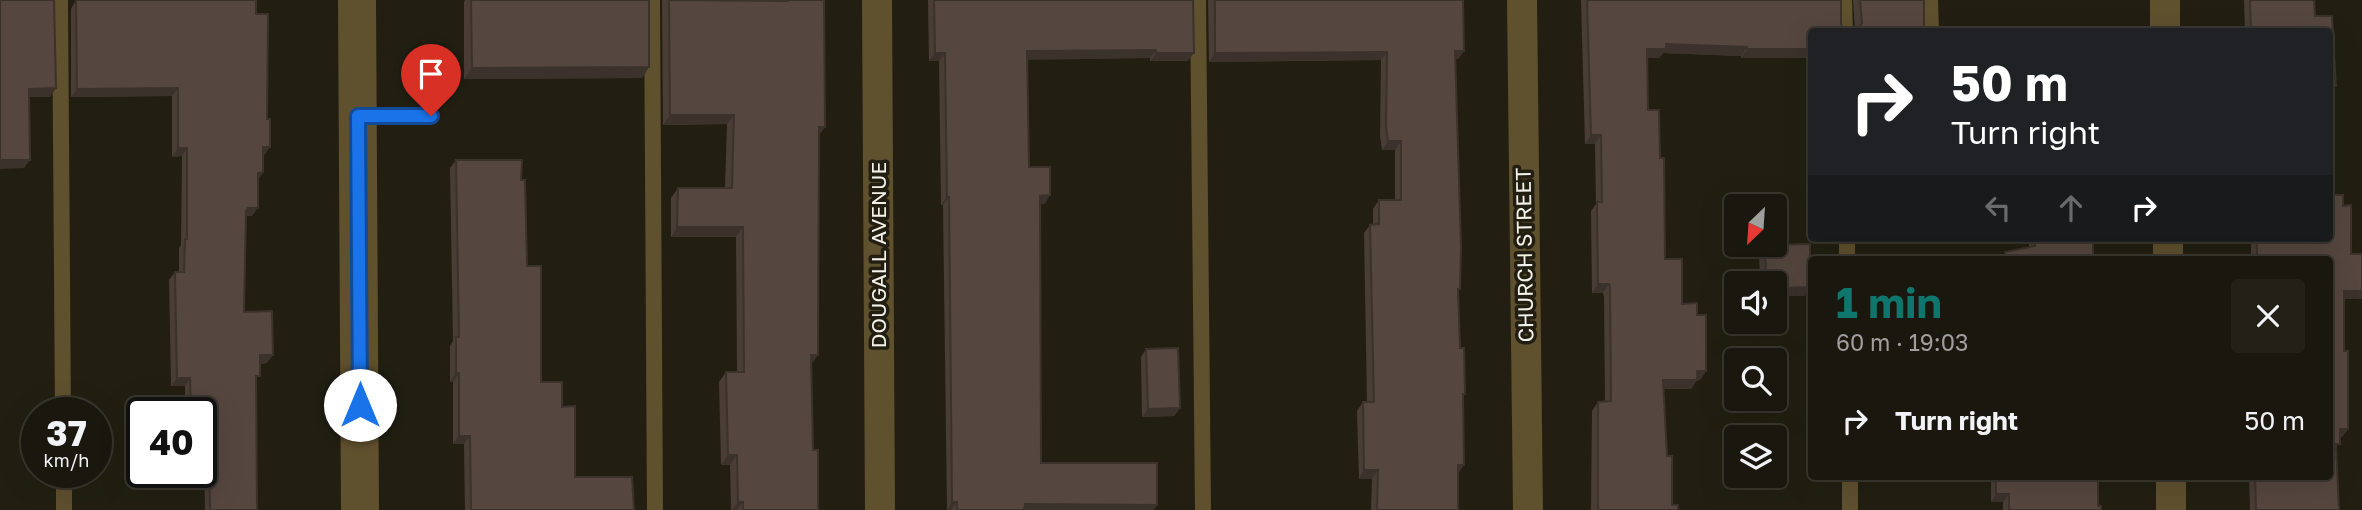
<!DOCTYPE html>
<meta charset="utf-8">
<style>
:root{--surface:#1a170e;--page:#232017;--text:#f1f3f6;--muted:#9f9f9e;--line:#38362e;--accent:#0f766e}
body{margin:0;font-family:"Golos Text",sans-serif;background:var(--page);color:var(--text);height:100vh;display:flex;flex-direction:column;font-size:26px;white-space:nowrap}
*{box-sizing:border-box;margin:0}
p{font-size:23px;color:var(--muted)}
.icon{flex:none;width:38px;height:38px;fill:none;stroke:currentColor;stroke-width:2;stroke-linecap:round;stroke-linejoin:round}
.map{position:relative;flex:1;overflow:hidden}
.sheet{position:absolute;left:1808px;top:256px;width:525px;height:224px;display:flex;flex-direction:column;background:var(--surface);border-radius:7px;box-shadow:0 7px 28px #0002,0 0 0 2px var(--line)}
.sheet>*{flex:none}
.guide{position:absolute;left:1808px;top:28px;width:525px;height:214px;border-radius:7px;box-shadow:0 7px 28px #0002,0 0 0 2px var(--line);background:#202124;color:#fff;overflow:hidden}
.needle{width:46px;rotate:205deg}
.buttons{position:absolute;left:1724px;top:194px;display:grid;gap:14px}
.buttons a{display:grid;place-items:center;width:63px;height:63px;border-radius:7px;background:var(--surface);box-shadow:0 7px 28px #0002,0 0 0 2px var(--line);font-size:35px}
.speed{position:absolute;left:21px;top:397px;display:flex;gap:14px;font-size:35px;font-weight:700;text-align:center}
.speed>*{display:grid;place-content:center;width:91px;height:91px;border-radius:50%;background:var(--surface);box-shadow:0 7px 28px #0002,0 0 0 2px var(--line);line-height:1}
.speed small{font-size:18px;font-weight:400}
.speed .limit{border:4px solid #111;border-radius:10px;background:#fff;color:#111}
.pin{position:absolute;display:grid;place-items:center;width:60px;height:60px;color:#fff;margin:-72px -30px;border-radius:50% 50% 50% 0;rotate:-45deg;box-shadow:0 0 7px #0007}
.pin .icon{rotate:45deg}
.me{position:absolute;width:77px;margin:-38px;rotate:0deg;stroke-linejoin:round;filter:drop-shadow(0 0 5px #0008)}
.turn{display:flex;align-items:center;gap:24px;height:147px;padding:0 28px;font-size:32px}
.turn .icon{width:91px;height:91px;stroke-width:2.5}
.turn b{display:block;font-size:49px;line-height:60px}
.lanes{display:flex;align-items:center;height:66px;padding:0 28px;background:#0003;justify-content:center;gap:35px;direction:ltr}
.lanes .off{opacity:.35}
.round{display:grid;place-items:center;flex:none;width:74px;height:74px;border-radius:7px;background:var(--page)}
.summary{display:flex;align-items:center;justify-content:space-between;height:119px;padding:0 28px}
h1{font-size:42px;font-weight:700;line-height:52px;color:var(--accent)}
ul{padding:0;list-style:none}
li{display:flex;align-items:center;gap:21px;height:91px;padding:0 28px}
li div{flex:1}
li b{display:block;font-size:26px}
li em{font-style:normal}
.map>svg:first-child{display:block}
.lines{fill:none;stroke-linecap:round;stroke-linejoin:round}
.service{stroke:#5f502e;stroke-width:16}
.minor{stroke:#5f502e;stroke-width:30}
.tertiary{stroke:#5f502e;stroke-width:38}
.wall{fill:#493d36}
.shaded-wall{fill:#3c322c}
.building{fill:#55473f;stroke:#3c322c;stroke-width:2}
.route-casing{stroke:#114b97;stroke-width:18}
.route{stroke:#1a73e8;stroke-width:12}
.labels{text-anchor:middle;stroke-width:7;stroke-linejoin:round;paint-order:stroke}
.street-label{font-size:21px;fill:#f4f2e9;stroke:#221f12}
</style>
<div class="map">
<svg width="2362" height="510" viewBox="0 0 2362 510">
<rect width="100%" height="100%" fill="#221f12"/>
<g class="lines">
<path class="service" d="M60,0L63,413
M652,0L655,510
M1198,0L1203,510
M1844,0L1845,32
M1930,0L1931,32
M358,116H431
M1847,238V259
M64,472V510
M1850,476V510"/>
<path class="minor" d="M877,0L880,510
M1522,0L1528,510
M2165,0V32
M2168,238V259
M2171,476V510"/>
<path class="tertiary" d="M357,0L360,510"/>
</g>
<path class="wall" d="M76,0H256V14L270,147L264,155H263L252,216H246L244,312L267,363L260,364L256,382L257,510H205L204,461H201V413H185V386H171L169,280L175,272H179V248L181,245L182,156L172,157V96L71,97V9Z
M465,0H649V67L642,78L464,79V2Z
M662,0L781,1V0H824L811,365L813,450L818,510H731L730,465H721L719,382L726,372H737L736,237H671V198L678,188H725L727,124L663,125Z
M928,0H1193L1188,61H1150V58L1027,59L1029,167L1045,204H1040L1041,463L1157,505L1154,510H947L943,205H941L939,61H929Z
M1208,0H1463L1464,51L1458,59H1455L1458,292L1460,348L1465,394L1463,397L1458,474V510H1371L1372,479H1359L1357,411L1363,402H1367L1364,233L1370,225H1373V209L1379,200H1395V150H1382L1380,136L1381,60L1209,62Z
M1581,0H1841L1811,32V58H1741V56L1663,53L1659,58H1647L1648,110L1660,158L1665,259L1682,304L1697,315L1706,371L1700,380H1697L1691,389H1663L1667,456L1672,505L1678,510H1591L1592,411L1598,402H1605L1604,297L1603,293H1592L1591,211L1596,204L1595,144H1585Z
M1853,0H1924V32H1855Z
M2244,0H2314L2315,16H2332L2336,86L2330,94L2329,32H2245Z
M456,160L521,180L527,266L541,382L562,407L575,477L634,510H465L464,444H453V382H450V346L453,341L450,168Z
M2029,238H2097L2029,247Z
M2251,238H2329L2344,299V351L2348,429L2342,437H2340L2336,449L2339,510H2250L2249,476H2329V259H2251Z
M1765,245L1805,296H1774V284H1760L1759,253Z
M1146,349L1180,408L1174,416L1142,417L1141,357Z
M1991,476H2098V506L2101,510H2003V502H1991Z"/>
<path class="shaded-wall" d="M1666,44L1747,47L1741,56L1663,53L1659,58H1641L1647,49Z
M1747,49H1811V58H1741Z
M1156,50L1150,58L1022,60L1027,51Z
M1455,51H1464L1458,59H1449Z
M1387,52L1381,60L1209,62L1215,53Z
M935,53H945L939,61H929Z
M1156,53H1194L1188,61H1150Z
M649,67L642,78L464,79L472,68Z
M2329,86H2336L2330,94H2329Z
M56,88L50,97H23L29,89Z
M178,88L172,96L71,97L77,89Z
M670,115H734L727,124L663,125Z
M819,127H825L818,137Z
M1591,135H1601L1595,144H1585Z
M1388,141H1401L1395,150H1382Z
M263,147H270L264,155H257Z
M178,148H187L182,156L172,157Z
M0,160H30L24,168L0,169Z
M263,172L258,181V173Z
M1050,195L1045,204H1034L1040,196Z
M947,197H949L943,205H941Z
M248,208H258L252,216H242Z
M677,227H743L736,237H671Z
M1598,284H1609L1603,293H1592Z
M1811,287L1805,296H1774V288Z
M2344,291H2362V299H2339Z
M260,355H273L267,363L254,364Z
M811,355H818L811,365Z
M1697,371H1706L1700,380H1697L1691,389H1657L1663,380Z
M456,373H459L453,382H450Z
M177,378H190L185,386H171Z
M1180,408L1174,416L1142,417L1148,409Z
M2340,429H2348L2342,437H2334Z
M459,436H470L464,444H453Z
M205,453H209L204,461H201V459Z
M728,455H737L730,465H721Z
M1458,465H1464L1458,474Z
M1364,470H1378L1372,479H1359Z
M1996,494H2009L2003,502H1991Z
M738,502H743L737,510H732Z
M952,502H957L951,510H947Z
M1025,504L1157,505L1154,510H1021Z"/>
<path class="building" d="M0,0H54L56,88L29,89L30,160H0Z
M76,0H256V14H268L267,119H270V147H263V172L258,173V208H248L246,211L244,312L272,311L273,355H260V376H256L257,510H210L209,453H205L204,419H201V413H191L190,378H177L175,272H184L185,239H187V148H178V88L77,89Z
M471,0H649V67L472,68Z
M669,0L788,1V0H824L825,127H819L818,355H811L813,450H818V510H743V502H738L737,455H728L726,372H744L743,227H677L678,188H732L734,115H670Z
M934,0H1193L1194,53H1156V50L1027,51L1029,167H1050V195L1040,196L1041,463H1157V505L1025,504L1024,510H957V502H952L949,197H947L945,53H935Z
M1215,0H1463L1464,51H1455L1461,247L1460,289H1458L1460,348H1464L1465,394H1463L1464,465H1458V510H1377L1378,470H1364L1363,402H1374L1370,225L1379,224V200H1401V141H1388L1386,127L1387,52L1215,53Z
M1587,0H1841V24L1843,29L1847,32H1811V49H1747V47L1666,44V49H1647L1648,110H1659L1660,158H1664L1665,259H1682V304L1697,303V315H1706V371H1697V380H1663L1667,456H1672V505H1678V510H1598V402L1611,401L1610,288L1609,284H1598L1597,202H1602L1601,135H1591Z
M1860,0H1924V32H1857L1862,23Z
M2250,0H2314L2315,16H2332L2336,86H2329V32H2251Z
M456,160H522L521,180H525L527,266H541V382H562V407L575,406V477H632L634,510H471L470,436H459V373H456V337H459Z
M2329,195H2343V206L2351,205V254H2362V291H2344V351H2348V429H2340V444H2336L2339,510H2256L2255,476H2329V259H2257V238H2329Z
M2035,238H2097V242H2093V259H2005V252L2035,246Z
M1810,244L1811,287L1774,288V284H1766L1765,245Z
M1178,348L1180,408L1148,409L1146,349Z
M1996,476H2098V506H2101V510H2009V494H1996Z"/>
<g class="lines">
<defs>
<path id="route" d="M360,405L358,116H431"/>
</defs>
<use href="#route" class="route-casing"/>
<use href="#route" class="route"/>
</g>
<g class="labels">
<g class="street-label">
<text transform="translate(879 255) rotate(-90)" y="7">DOUGALL AVENUE</text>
<text transform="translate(1525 255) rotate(-91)" y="7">CHURCH STREET</text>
</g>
</g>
</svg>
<div class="buttons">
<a><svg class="needle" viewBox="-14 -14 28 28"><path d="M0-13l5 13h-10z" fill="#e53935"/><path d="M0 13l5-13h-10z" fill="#9f9f9e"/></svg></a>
<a><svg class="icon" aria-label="sound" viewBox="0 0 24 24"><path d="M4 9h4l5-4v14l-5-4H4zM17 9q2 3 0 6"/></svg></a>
<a><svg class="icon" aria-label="search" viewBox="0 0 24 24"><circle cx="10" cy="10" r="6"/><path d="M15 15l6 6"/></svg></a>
<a><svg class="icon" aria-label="layers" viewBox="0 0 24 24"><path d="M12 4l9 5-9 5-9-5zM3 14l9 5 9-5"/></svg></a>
</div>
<div class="speed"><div>37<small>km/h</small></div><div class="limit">40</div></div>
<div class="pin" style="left:431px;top:116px;background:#d93025"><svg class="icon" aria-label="arrive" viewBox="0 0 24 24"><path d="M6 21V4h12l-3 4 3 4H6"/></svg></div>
<svg class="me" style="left:360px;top:405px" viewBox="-20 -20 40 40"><circle r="19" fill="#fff"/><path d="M0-13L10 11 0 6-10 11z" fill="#1a73e8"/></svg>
<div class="guide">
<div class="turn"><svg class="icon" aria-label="right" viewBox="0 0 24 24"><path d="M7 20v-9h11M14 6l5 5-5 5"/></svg><div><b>50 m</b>Turn right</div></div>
<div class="lanes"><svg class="icon off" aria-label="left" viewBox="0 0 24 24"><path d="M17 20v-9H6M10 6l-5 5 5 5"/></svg><svg class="icon off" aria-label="ahead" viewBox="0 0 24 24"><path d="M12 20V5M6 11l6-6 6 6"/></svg><svg class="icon" aria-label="right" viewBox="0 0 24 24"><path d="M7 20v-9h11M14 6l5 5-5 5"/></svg></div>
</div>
<section class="sheet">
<div class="summary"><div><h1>1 min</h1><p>60 m · 19:03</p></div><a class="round"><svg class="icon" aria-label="close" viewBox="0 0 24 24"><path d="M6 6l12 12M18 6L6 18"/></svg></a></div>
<ul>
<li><svg class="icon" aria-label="right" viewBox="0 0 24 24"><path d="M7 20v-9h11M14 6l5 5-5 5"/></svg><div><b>Turn right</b></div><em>50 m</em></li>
</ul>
</section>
</div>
